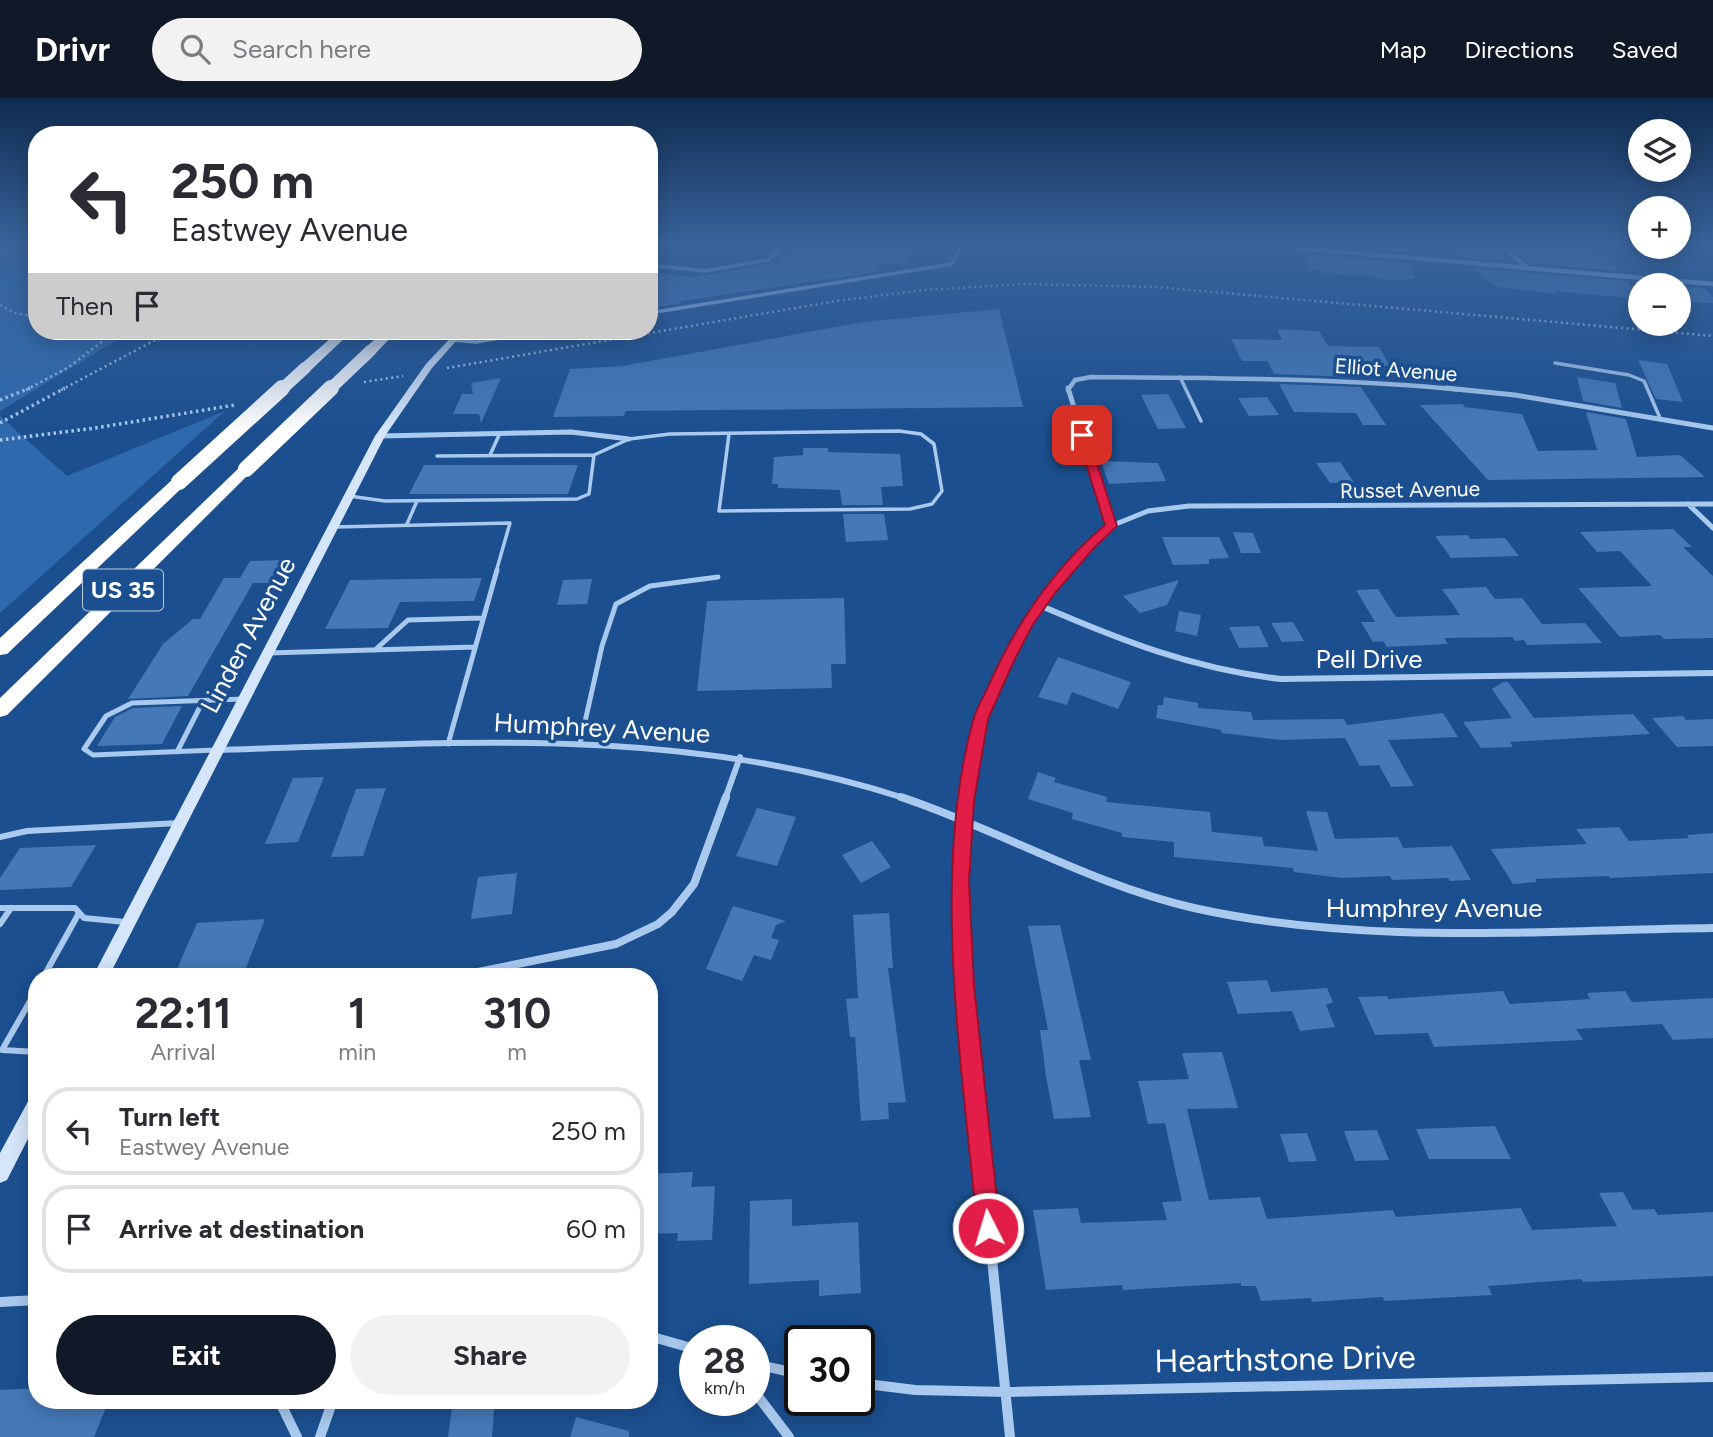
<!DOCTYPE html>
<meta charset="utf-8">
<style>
:root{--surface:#fff;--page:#f2f2f3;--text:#2b2b33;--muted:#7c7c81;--line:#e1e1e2;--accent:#111827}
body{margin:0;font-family:Figtree,sans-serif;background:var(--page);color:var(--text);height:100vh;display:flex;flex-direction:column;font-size:26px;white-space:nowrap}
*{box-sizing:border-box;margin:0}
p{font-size:23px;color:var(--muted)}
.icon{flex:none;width:38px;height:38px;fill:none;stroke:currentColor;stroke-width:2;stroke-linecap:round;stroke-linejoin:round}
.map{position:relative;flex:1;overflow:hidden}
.side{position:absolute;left:28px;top:870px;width:630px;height:441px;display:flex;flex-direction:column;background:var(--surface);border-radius:28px;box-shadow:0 4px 18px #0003}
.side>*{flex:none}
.banner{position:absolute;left:28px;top:28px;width:630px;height:214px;border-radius:28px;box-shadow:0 4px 18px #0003;background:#fff;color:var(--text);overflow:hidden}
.fabs{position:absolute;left:1628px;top:21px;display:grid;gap:14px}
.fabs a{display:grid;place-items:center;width:63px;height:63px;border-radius:50%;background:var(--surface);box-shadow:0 4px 18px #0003;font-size:35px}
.speed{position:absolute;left:679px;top:1227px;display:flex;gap:14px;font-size:35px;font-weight:700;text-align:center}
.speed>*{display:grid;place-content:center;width:91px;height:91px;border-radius:50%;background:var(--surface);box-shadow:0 4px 18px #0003;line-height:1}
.speed small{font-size:18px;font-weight:400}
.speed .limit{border:4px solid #111;border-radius:10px;background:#fff;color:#111}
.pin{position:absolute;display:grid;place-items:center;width:60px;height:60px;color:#fff;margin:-30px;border-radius:14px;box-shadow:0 4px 10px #0006}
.me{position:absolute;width:77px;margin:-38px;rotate:355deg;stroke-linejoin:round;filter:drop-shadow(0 0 5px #0008)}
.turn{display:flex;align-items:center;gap:24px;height:147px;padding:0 28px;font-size:32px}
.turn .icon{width:91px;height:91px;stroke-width:2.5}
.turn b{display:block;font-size:49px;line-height:60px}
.then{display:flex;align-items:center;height:66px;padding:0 28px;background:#0003;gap:14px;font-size:26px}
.eta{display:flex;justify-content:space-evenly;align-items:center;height:119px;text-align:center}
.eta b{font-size:42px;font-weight:700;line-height:49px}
.button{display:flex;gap:14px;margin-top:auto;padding:14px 28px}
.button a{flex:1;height:80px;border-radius:42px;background:var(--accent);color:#fff;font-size:28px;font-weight:700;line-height:80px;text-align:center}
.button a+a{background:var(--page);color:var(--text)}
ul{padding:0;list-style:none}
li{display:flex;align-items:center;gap:21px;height:88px;margin:0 14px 10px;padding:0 14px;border:4px solid var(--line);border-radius:28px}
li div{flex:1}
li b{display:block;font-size:26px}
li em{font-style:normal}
header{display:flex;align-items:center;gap:42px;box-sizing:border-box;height:98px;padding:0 35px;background:var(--accent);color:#fff}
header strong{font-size:33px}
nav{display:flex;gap:38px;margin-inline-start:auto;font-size:24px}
.search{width:490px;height:63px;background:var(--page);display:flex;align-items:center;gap:18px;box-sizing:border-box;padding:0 24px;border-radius:38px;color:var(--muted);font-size:26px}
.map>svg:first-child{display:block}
.green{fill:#2e69ad}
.building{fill:#4478b7}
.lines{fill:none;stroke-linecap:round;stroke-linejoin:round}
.path-far1{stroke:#a9c9ee;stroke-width:2.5;stroke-dasharray:2 3.5;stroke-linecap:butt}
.path{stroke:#a9c9ee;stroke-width:3.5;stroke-dasharray:2.5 3.5;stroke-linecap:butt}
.lane-far2{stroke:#a9c9ee;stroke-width:3.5}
.lane-far1{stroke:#a9c9ee;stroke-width:5}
.lane{stroke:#a9c9ee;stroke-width:6}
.street-far4{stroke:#a9c9ee;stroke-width:4.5}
.street-far3{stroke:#a9c9ee;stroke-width:5}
.street-far2{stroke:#a9c9ee;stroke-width:6}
.street-far1{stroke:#a9c9ee;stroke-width:8}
.street{stroke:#a9c9ee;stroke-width:10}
.secondary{fill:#d6e6fa;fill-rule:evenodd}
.highway{fill:#fff;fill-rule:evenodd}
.highway-bridge-far1{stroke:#fff;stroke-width:12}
.highway-bridge{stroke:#fff;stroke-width:16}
.route{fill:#e11d48;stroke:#92132f;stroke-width:2}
.labels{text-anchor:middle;stroke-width:7;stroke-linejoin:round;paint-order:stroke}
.far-street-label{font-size:21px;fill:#fff;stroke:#1b4f8f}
.shield{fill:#1b4f8f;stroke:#bbcadd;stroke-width:2}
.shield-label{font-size:24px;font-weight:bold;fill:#fff}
.street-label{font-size:26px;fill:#fff;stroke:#1b4f8f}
.near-street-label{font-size:32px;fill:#fff;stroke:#1b4f8f}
</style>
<header>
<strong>Drivr</strong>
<div class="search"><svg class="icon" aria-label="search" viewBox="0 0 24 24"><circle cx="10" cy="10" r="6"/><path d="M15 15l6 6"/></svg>Search here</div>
<nav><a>Map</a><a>Directions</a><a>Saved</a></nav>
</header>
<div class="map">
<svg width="1713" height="1339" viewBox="0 0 1713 1339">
<rect width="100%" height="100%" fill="#1b4f8f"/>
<path class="green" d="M0,146H37V233H132L0,313Z
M225,313L0,515V318L67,378Z"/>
<path class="building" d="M796,146H919L905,167L882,165L875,174L681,203V205L649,211V174L693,179L779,165Z
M1344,146H1400L1404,154L1347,150Z
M1443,146L1496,149L1513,164L1458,159Z
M1545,147L1550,151L1603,155L1618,173L1529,165L1510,148Z
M1308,156L1408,165L1416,181L1386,182L1366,177L1324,176L1320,171L1307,172Z
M1471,170L1627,183L1640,201L1555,193L1558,196L1497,189Z
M1678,188L1703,190L1713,199V205L1678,204Z
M999,211L1023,309L626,313L624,318L553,319L570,271L623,268L863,224Z
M1277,231L1319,233L1328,248L1379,249L1390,268L1345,266L1354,279L1274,276L1267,263H1242L1231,241L1282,242Z
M1638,262L1667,266L1683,304L1656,301Z
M1577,279L1615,285L1622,310L1583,303Z
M501,280L481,325L479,316H453L462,296H473L471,285Z
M1279,286L1361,289L1386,327H1363L1356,315L1294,314Z
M1168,296L1186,330L1158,331L1141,297Z
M1267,299L1279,317L1249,318L1238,300Z
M1463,306L1464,309L1522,316L1538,353L1597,352L1586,314L1626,321L1637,359L1680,357L1705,379L1488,382L1420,307Z
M803,350H828V354L900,356L903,388L881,389L883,407H842L840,392L778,390V386H772L774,359L803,357Z
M1101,363L1158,365L1166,383L1109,386Z
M1340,364L1353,383L1354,384L1330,385L1316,365Z
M424,367H578L568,396H409Z
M843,416H884L888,442L846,444Z
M1673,431L1692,449H1683L1713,478V540L1664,541L1660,537L1620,539L1578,490L1652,488L1620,453L1597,454L1580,434Z
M1233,434L1253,435L1261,455H1241Z
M1468,437L1470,441L1505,440L1519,458L1451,460L1435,438Z
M1162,439H1219L1229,460L1209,461V466L1173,467Z
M282,462L269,485H253L188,598L128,601L163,546L193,521H200L224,480H240L250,463Z
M482,480L474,503L400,504L388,530L325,531L350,482Z
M592,481L587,506L557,507L563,482Z
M1179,482L1167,507L1140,515L1123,498Z
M1486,489L1495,501L1522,500L1542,526L1585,525L1602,545L1527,547L1524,542L1515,543L1512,539L1444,540L1448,546L1387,549L1383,543L1373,544L1361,524H1375L1356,492L1378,491L1396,519L1460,517L1442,491Z
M844,500L846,566H831L832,590L697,593L707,503Z
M1179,513L1201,517L1197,538L1175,533Z
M1293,524L1304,543L1282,544L1271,525Z
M1259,528L1269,549L1239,550L1229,529Z
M1058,559L1131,584L1118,611L1072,594L1067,607L1038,599Z
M1503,584H1508L1534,620L1633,616L1650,636L1510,644L1513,649L1481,650L1463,624L1512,620L1492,591Z
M1164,599L1198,605V610L1251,614L1253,622L1344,621L1347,627L1443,615L1458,639L1388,642L1414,688L1391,689L1379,667L1360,668L1345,640L1280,642L1222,635L1221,632L1156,620L1158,607H1163Z
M182,608L162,646L97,648L115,619L133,610Z
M1683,618L1686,622L1713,621V648L1677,649L1652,620Z
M1038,674L1056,680L1054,684L1107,699L1106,704L1210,714L1212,734L1262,739L1264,748L1318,753L1306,713L1327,714L1335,741L1398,739L1403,750L1452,748L1471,782L1450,783L1448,780L1392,782L1390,778L1341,780L1294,774L1293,770L1174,759V744L1122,739V735L1072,721L1073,715L1028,701Z
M324,679L298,744L265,746L293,680Z
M386,690L363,758L331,759L356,691Z
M757,710L796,719L777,768L736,758Z
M1619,729L1629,743L1689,740L1687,737L1713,735V775L1610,780L1609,778L1535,781L1537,784L1513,786L1491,751L1587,746L1576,731Z
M872,743L891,769L861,785L842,757Z
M96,747L71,789L0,792V780L20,750Z
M517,775L512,816L471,821L478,779Z
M733,808L786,823L776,827L771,840L779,842L771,862L754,857L742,883L706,871Z
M889,815L893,870H888L906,1004L888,1005L889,1021L861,1023L855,939H850L846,901L858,900L853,817Z
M265,821L244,875L174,878L197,825Z
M1060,827L1091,962H1079L1091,1019L1054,1021L1046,978L1040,932H1048L1028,828Z
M1267,882L1271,894L1327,890L1333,904L1326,907L1335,929L1300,933L1292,913L1238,916L1227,884Z
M1503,893L1510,906L1590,901L1587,895L1625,893L1632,904L1713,900V940L1673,942L1662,926L1576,931L1583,942L1434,949L1428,935L1375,937L1358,899L1387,898L1388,901Z
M1222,954L1238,1010L1187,1011L1209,1102L1260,1099L1267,1121L1393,1112L1396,1119L1521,1110L1532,1132L1617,1128L1599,1095L1623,1094L1633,1112L1654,1111L1658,1117L1713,1114V1178L1583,1184L1581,1181L1488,1188L1492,1197L1384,1203L1383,1199L1312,1204L1311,1200L1261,1203L1256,1188H1241V1185L1123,1192L1122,1187L1046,1192L1033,1112L1078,1110L1081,1125L1167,1122L1162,1104L1182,1103L1165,1025L1148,1026L1138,983L1189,981L1182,955Z
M1495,1028L1511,1061H1429L1416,1031Z
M1377,1032L1389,1062L1355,1063L1344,1033Z
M1307,1035L1317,1063L1289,1064L1280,1036Z
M693,1074L691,1089L715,1088L712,1142L677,1143L678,1135L649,1136V1076Z
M792,1101V1128L858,1124L861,1195L819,1198V1182L749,1186L750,1103Z
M37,1290V1302H109L94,1339H0V1292Z
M453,1302H495L492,1339H448Z
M576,1319L629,1333V1339H570Z"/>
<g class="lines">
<path class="path-far1" d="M0,207L15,215L37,219
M447,270L836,203L925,192L1024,186L1157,189L1713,238
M364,284L403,278
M26,292L69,269L104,242L102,235L94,233
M61,292L172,233"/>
<path class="path" d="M0,302L30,290
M0,325L65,290
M0,342L95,330L235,307"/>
<path class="lane-far2" d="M649,167L705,173L768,162L783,146
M649,215L952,166L963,146
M452,242L476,244L542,233
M1555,265L1629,277L1644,283L1660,320
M1180,279L1201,323
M490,357L500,335
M437,358L594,357
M349,398L385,403L577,401L589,396L594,357L629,341L670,336L899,333L921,336L934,346L942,393L932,406L910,411L719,413L729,336
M407,426L417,403
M334,429L510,425L496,474"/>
<path class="lane-far1" d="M375,552L408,522L482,520
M268,555L475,549
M448,646L497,472
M580,646L602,548L616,506L650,488L718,479
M216,652L93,657L84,651L106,618L132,605L243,601
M177,654L203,603"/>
<path class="lane" d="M0,739L27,733L179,725
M0,810H75L84,820L125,824
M0,826L11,810
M44,878L79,815
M37,891L2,952L37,954"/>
<path class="street-far4" d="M1250,146L1713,186
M1338,146L1345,155
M1500,146L1526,169
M1068,292L1075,282L1091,279C1215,280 1340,280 1464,292"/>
<path class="street-far3" d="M1446,290L1515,297L1713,330
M380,338L571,334L629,341
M1688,406L1713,430
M1111,428L1148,413L1189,408L1713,406
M1065,474L1086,450L1111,428L1068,290"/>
<path class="street-far2" d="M1039,507C1120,542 1193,571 1281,581L1713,575
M216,652C452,645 679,626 907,701
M725,701L740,659
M965,701C977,608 1008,545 1066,472"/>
<path class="street-far1" d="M901,699C1000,732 1092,787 1194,810C1364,848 1541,832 1713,830
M966,699C953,794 965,890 974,985
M458,878L616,846L658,826L672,814L694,786L726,699"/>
<path class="street" d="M974,983L1010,1339
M0,1204L37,1202
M649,1238L695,1251
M754,1266L800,1276
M859,1285L915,1292L1007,1294L1713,1279
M754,1293L789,1339
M279,1302L297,1339
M320,1339L333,1302"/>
<path class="secondary" d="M457,233H465L432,270L385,338L109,878H93L375,338L426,266Z
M37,995V1023L7,1082L0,1085V1055L31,998Z"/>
<path class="highway" d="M339,233H352L310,273H300V267Z
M384,233H397L375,256H365V250Z
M246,366L251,368L254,371L251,374L7,617L0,619V600L241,368Z
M179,379L185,381L187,384L185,387L7,556L0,557V540L173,381Z"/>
<path class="highway-bridge-far1" d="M281,292L305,270
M329,292L370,253"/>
<path class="highway-bridge" d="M246,371L331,290
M179,384L282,290"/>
</g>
<linearGradient id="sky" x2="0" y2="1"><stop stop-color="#0f2b4f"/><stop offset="0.44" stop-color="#39639b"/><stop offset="1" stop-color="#39639b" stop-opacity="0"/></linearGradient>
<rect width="1713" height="333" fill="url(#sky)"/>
<path class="route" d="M1082,333L1088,337L1117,428L1094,450L1055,495L1032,528L1013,565L988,621L974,703L969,783L974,887L1000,1130L996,1138L988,1141L980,1138L977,1130C963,970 930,779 973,623C976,611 983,600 988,589C1015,527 1053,471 1105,427L1077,337Z"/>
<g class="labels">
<g class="far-street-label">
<text transform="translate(1396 272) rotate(4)" y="7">Elliot Avenue</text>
<text transform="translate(1410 392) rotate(-1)" y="7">Russet Avenue</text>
</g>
<rect class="shield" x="83" y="471.5" width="80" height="41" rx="5"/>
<g class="shield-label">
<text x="123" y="500">US 35</text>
</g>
<g class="street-label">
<text transform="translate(248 537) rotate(-62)" y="9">Linden Avenue</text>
<text x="1369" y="570">Pell Drive</text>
<text transform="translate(602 630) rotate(3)" y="9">Humphrey Avenue</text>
<text x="1434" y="819">Humphrey Avenue</text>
</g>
<g class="near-street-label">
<text transform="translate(1285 1261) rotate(-1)" y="11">Hearthstone Drive</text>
</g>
</g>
</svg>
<div class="fabs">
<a><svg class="icon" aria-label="layers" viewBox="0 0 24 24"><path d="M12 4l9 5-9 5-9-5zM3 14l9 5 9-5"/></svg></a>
<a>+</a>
<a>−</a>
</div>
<div class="speed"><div>28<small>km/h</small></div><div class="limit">30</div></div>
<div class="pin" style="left:1082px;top:337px;background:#d93025"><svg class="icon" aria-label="arrive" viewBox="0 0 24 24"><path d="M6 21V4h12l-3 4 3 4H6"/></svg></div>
<svg class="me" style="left:988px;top:1130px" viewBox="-20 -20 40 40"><circle r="17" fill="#e11d48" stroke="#fff" stroke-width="3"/><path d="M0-11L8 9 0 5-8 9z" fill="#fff"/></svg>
<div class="banner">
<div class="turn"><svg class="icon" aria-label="left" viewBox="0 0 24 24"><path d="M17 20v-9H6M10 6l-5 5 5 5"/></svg><div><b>250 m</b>Eastwey Avenue</div></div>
<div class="then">Then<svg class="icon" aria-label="arrive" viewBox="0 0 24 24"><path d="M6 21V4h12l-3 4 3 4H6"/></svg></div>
</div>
<section class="side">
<div class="eta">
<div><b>22:11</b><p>Arrival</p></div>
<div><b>1</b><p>min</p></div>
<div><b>310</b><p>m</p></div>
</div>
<ul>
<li><svg class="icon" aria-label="left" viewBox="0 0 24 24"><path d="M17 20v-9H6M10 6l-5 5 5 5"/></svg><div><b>Turn left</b><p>Eastwey Avenue</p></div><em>250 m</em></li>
<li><svg class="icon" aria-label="arrive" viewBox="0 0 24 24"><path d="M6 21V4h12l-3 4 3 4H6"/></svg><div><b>Arrive at destination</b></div><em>60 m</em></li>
</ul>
<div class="button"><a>Exit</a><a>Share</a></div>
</section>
</div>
